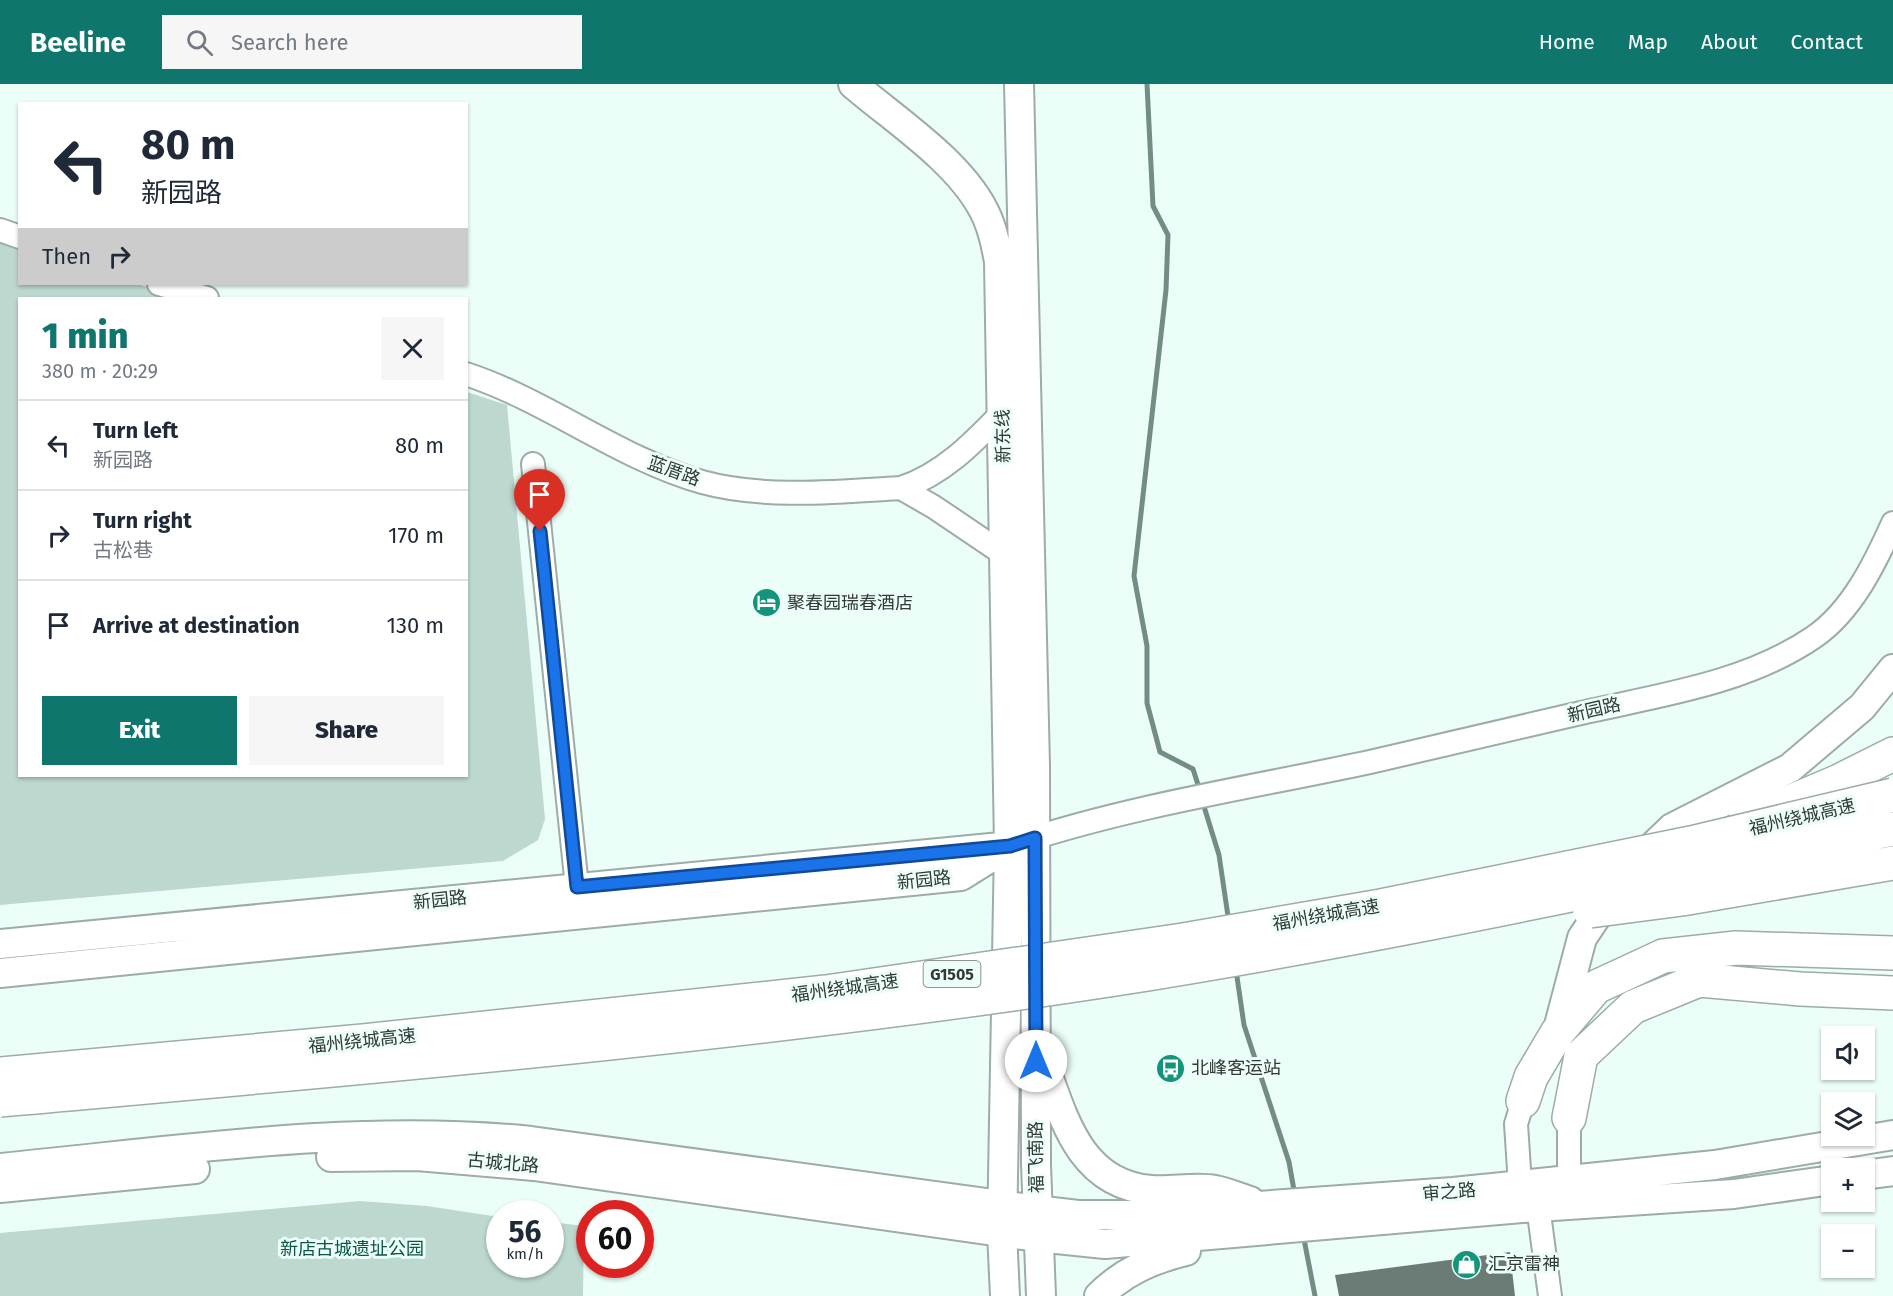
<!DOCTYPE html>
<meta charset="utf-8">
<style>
:root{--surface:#fff;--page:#f6f6f7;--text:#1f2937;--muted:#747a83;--line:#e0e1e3;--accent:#0f766e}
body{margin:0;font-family:"Fira Sans","Noto Sans SC",sans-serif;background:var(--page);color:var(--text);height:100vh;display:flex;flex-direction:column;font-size:22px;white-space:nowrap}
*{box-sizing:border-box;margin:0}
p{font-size:20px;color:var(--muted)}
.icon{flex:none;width:33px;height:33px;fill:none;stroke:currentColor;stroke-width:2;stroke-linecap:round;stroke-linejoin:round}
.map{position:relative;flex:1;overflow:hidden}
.side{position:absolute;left:18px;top:213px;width:450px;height:480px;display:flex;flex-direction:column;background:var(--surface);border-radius:0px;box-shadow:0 2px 4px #0004}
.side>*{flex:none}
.banner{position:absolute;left:18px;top:18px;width:450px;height:183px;border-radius:0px;box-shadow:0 2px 4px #0004;background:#fff;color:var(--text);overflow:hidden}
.tools{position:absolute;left:1821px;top:942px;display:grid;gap:12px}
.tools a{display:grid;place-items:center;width:54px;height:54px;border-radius:0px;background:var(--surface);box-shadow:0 2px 4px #0004;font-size:30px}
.speed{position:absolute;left:486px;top:1116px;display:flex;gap:12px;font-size:30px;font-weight:700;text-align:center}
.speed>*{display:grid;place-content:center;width:78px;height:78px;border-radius:50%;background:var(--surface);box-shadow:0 2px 4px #0004;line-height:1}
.speed small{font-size:15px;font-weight:400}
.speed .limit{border:9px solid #d22;background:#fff;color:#111}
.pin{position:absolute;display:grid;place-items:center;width:51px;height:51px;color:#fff;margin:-62px -26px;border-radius:50% 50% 50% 0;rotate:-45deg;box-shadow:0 0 6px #0007}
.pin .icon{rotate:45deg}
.me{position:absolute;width:66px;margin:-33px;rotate:0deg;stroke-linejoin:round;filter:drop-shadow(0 0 4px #0008)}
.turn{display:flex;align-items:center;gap:21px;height:126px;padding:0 24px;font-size:27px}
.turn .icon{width:78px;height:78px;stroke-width:2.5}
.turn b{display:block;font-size:42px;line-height:51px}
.then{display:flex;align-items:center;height:57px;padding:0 24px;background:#0003;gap:12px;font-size:22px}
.round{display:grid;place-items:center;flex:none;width:63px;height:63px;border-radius:0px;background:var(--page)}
.head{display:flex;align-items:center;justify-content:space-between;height:102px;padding:0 24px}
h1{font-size:36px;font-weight:800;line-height:45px;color:var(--accent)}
.primary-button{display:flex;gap:12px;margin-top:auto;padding:12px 24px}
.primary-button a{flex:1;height:69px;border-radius:0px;background:var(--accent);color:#fff;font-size:24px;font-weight:800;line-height:69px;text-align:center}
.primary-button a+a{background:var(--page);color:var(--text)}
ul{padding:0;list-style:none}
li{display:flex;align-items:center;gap:18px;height:90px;padding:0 24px;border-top:2px solid var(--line)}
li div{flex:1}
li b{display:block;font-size:22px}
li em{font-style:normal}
header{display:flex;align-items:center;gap:36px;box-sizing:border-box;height:84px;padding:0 30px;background:var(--accent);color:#fff}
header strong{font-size:28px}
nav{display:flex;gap:33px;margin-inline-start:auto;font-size:21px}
.search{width:420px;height:54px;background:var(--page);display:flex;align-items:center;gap:15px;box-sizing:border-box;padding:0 21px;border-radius:0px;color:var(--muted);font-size:22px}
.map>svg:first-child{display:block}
.green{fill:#bcd8cf}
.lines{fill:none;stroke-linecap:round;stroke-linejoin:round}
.stream{stroke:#728d85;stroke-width:5}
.building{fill:#6b7b76}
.minor-casing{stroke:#9caca7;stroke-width:26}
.major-casing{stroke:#9caca7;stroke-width:32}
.highway-casing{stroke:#9caca7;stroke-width:36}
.minor{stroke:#fff;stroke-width:22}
.major{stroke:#fff;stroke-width:28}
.highway{stroke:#fff;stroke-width:33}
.highway-bridge-casing{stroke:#9caca7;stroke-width:36;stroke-linecap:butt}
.highway-bridge{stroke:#fff;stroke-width:33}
.route-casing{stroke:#114b97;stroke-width:15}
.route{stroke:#1a73e8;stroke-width:10}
.labels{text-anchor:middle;stroke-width:6;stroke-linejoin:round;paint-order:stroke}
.shield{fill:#ecfef8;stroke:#6a7471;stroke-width:1.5}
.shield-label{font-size:16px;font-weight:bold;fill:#323937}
.street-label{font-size:18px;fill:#323937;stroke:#ecfef8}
.poi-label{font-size:18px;fill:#323937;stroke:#ecfef8;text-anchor:start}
.park-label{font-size:18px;fill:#0c5647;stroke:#ecfef8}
</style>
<header>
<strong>Beeline</strong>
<div class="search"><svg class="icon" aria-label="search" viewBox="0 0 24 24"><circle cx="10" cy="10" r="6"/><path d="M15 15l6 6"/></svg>Search here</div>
<nav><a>Home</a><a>Map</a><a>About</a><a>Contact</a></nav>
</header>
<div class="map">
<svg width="1893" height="1212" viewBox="0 0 1893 1212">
<rect width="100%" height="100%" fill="#ecfef8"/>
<path class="green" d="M0,154L19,161L20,200H137L183,214H20V692H466L467,308L507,321L545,735L538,756L503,777L0,821Z
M360,1117L427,1122L499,1133L500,1180H550L551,1138L584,1142L583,1212H0V1149Z"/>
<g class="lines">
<path class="stream" d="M1147,0L1153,122L1168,151L1166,206L1134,492L1147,562V619L1160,668L1193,685L1200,707
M1202,716L1219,771L1229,839
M1236,886L1244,941L1289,1078L1295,1112
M1303,1150L1315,1212"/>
</g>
<path class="building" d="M1510,1168L1515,1212H1339L1335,1191Z"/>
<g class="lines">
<defs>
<path id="minor" d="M0,146L20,153
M159,200L207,214
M466,290C548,317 618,374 702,398C764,415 836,408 901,404C942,391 973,359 1002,329
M533,380L577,803
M901,404L934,423L1005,471
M1021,758C1135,721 1253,703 1370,678C1437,663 1504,647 1572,631C1653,612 1744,601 1814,553C1852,527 1875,479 1893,439
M1569,1034V1112
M1536,1107L1550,1212
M1521,1116L1516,1040L1523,1017"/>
<path id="major" d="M853,0C895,36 957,76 983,125C992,141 996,160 999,178L1009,762L1002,1148L1005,1212
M1019,0L1035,682L1036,1080L1041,1212
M1641,774L1672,744L1790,684L1862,623L1893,585
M0,860L1001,763
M0,889L961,792L1009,762
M1557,949L1582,854L1610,812
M1042,975C1063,1031 1078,1100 1151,1106C1172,1108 1194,1102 1215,1106C1226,1108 1238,1113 1250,1117
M331,1073L417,1072L534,1082L1037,1153L1105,1160L1522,1124L1734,1110L1832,1096
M0,1084C176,1067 355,1039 531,1057L1037,1126L1078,1131H1132L1453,1108L1715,1081L1893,1051
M1864,1091L1893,1087
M0,1104L195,1085
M1099,1212C1124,1187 1153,1175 1186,1167"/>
<path id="highway" d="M1745,737L1837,698L1893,670
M1523,1017L1531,993L1557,949L1596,903L1663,872L1736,864L1893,869
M1569,1034L1581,972L1633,923L1699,896L1800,905L1893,909"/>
</defs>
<use href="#minor" class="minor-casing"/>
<use href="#major" class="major-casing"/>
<use href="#highway" class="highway-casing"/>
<use href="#minor" class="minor"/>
<use href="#major" class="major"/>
<use href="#highway" class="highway"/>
<defs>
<path id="highway-bridge" d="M1590,827L1682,815L1893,779
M0,990L363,957L826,908L1183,856L1381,822L1691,759L1893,711
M0,1016C370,983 741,952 1109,896C1372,855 1632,798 1893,745"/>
</defs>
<use href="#highway-bridge" class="highway-bridge-casing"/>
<use href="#highway-bridge" class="highway-bridge"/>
</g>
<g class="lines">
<defs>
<path id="route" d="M540,447L577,803L1010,762L1035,754L1036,977"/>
</defs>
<use href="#route" class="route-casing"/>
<use href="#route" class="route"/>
</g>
<defs>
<symbol id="hotel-disc" viewBox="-11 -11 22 22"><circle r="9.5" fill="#15947c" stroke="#ecfef8"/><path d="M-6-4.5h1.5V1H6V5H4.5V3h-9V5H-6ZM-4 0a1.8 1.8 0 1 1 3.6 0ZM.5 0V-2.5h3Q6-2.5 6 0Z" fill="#fff"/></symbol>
<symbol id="bus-disc" viewBox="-11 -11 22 22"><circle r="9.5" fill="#15947c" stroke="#ecfef8"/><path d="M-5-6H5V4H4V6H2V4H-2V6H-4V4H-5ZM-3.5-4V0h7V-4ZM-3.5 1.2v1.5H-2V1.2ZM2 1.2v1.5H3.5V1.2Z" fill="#fff"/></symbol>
<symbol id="shop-disc" viewBox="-11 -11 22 22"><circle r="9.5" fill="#15947c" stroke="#ecfef8"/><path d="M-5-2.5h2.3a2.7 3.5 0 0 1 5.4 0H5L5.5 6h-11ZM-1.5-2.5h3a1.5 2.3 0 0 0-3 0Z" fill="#fff"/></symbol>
</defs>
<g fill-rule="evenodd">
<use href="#hotel-disc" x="750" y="502" width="33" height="33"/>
<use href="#bus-disc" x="1154" y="968" width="33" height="33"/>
<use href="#shop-disc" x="1450" y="1164" width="33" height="33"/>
</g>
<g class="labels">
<rect class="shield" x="923.5" y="877" width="57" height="26" rx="4.5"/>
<g class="shield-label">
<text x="952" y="896">G1505</text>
</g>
<g class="street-label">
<text transform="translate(1003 352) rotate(-91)" y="6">新东线</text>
<text transform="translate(674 387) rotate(20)" y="6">蓝厝路</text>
<text transform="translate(1594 626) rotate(-13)" y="6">新园路</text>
<text transform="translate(1802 733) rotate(-13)" y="6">福州绕城高速</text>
<text transform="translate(924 796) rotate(-6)" y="6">新园路</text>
<text transform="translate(440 816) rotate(-6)" y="6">新园路</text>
<text transform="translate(1326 831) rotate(-10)" y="6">福州绕城高速</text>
<text transform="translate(845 904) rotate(-8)" y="6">福州绕城高速</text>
<text transform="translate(362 957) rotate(-6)" y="6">福州绕城高速</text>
<text transform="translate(1036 1073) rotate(-91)" y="6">福飞南路</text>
<text transform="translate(503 1079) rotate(5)" y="6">古城北路</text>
<text transform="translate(1449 1108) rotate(-5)" y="6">审之路</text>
</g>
<g class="poi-label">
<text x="787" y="525">聚春园瑞春酒店</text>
<text x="1191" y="990">北峰客运站</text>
<text x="1488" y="1186">汇京雷神</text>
</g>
<g class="park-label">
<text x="352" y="1171">新店古城遗址公园</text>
</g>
</g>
</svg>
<div class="tools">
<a><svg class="icon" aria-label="sound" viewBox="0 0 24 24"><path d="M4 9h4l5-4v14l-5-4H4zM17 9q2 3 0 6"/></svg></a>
<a><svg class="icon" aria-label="layers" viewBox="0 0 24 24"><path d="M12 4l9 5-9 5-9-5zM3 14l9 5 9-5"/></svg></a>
<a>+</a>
<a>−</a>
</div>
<div class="speed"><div>56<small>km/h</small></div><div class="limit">60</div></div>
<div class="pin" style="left:540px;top:447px;background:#d93025"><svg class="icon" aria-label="arrive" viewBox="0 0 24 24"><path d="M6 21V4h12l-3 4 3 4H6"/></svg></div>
<svg class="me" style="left:1036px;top:977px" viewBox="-20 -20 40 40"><circle r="19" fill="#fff"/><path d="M0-13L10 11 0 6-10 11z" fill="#1a73e8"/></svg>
<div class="banner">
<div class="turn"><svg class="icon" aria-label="left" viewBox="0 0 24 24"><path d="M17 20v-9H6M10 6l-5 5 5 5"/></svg><div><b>80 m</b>新园路</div></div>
<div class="then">Then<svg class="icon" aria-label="right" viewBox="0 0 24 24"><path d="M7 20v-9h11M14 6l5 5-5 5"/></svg></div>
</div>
<section class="side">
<div class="head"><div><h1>1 min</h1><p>380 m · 20:29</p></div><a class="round"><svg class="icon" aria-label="close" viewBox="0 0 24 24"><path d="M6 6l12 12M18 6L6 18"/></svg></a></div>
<ul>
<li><svg class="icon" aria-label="left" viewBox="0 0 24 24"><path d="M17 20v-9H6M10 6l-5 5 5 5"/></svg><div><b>Turn left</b><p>新园路</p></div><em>80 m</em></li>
<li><svg class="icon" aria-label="right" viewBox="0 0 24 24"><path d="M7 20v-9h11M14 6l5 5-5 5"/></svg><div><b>Turn right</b><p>古松巷</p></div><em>170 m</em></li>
<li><svg class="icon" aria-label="arrive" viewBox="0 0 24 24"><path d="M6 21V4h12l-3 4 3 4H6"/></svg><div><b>Arrive at destination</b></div><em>130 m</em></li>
</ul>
<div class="primary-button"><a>Exit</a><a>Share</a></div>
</section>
</div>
